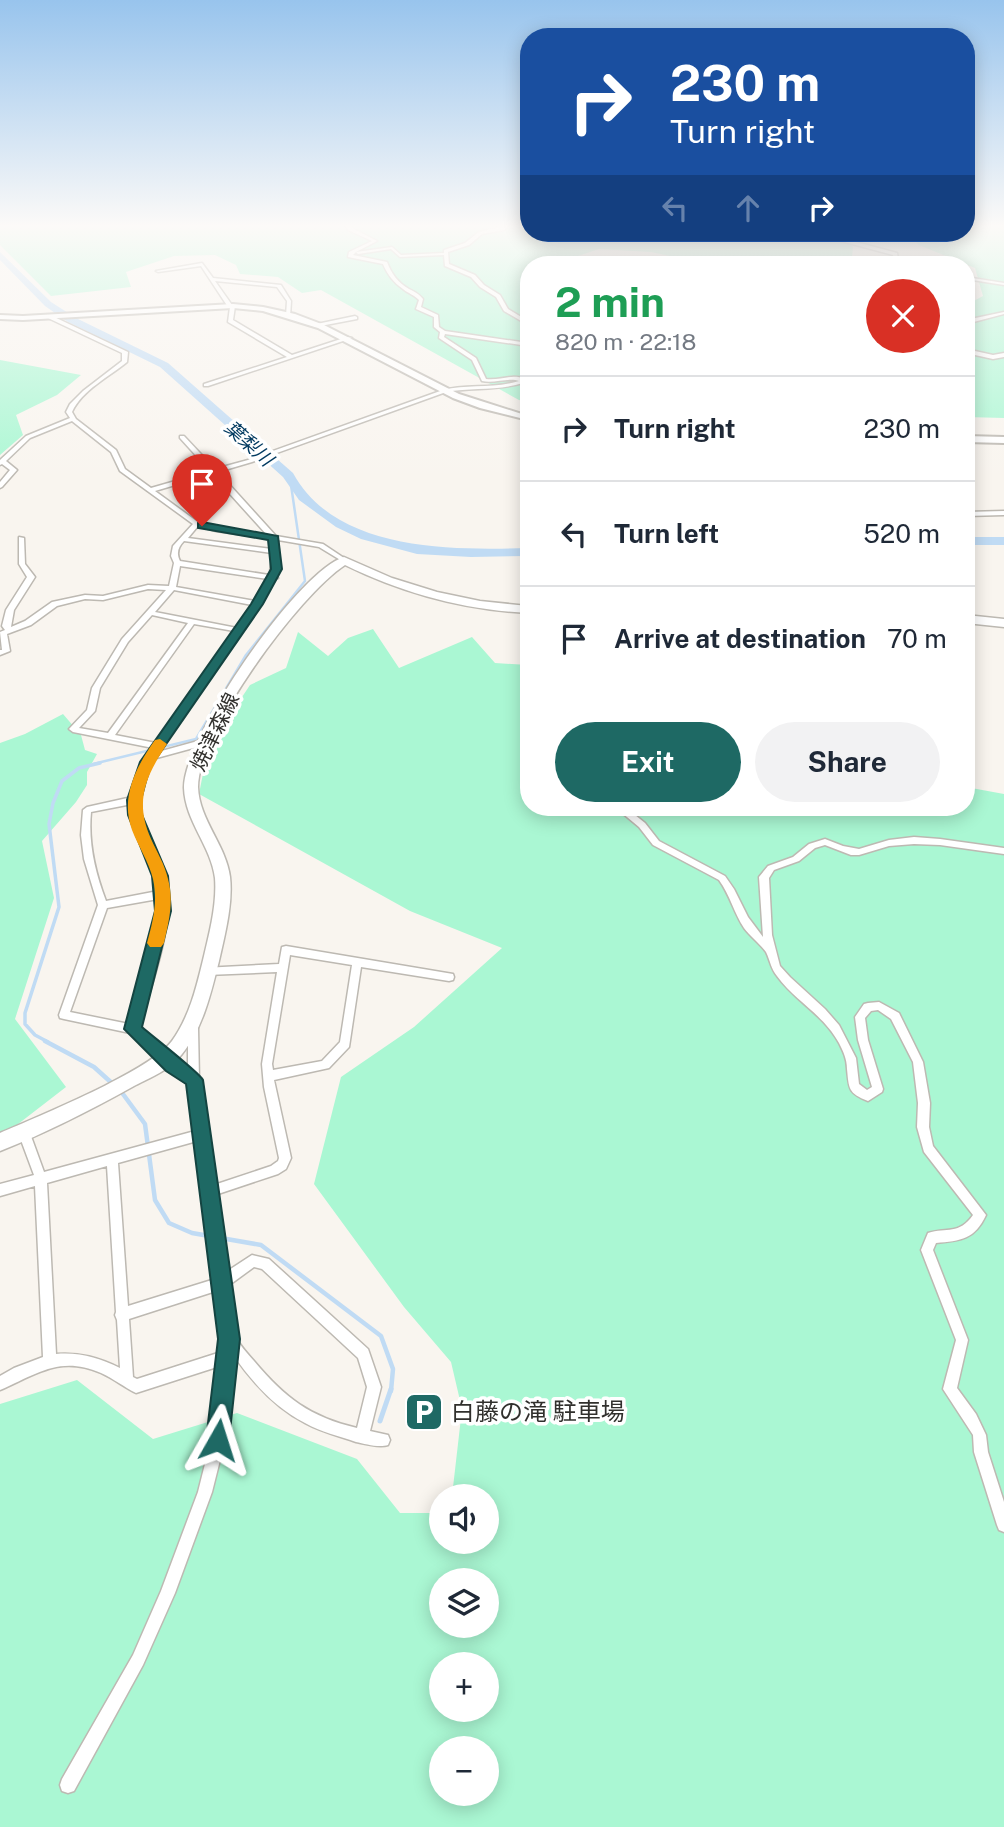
<!DOCTYPE html>
<meta charset="utf-8">
<style>
:root{--surface:#fff;--page:#f2f2f3;--text:#1f2937;--muted:#747a83;--line:#e0e1e3;--accent:#1e6964}
body{margin:0;font-family:"Public Sans","Noto Sans JP",sans-serif;background:var(--page);color:var(--text);height:100vh;display:flex;flex-direction:column;font-size:26px;white-space:nowrap}
*{box-sizing:border-box;margin:0}
p{font-size:23px;color:var(--muted)}
.icon{flex:none;width:38px;height:38px;fill:none;stroke:currentColor;stroke-width:2;stroke-linecap:round;stroke-linejoin:round}
.map{position:relative;flex:1;overflow:hidden}
.panel{position:absolute;left:520px;top:256px;width:455px;height:560px;display:flex;flex-direction:column;background:var(--surface);border-radius:28px;box-shadow:0 4px 18px #0003}
.panel>*{flex:none}
.banner{position:absolute;left:520px;top:28px;width:455px;height:214px;border-radius:28px;box-shadow:0 4px 18px #0003;background:#1a4fa0;color:#fff;overflow:hidden}
.controls{position:absolute;left:429px;top:1484px;display:grid;gap:14px}
.controls a{display:grid;place-items:center;width:70px;height:70px;border-radius:50%;background:var(--surface);box-shadow:0 4px 18px #0003;font-size:35px}
.pin{position:absolute;display:grid;place-items:center;width:60px;height:60px;color:#fff;margin:-72px -30px;border-radius:50% 50% 50% 0;rotate:-45deg;box-shadow:0 0 7px #0007}
.pin .icon{rotate:45deg}
.me{position:absolute;width:77px;margin:-38px;rotate:6deg;stroke-linejoin:round;filter:drop-shadow(0 0 5px #0008)}
.turn{display:flex;align-items:center;gap:24px;height:147px;padding:0 35px;font-size:32px}
.turn .icon{width:91px;height:91px;stroke-width:2.5}
.turn b{display:block;font-size:49px;line-height:60px}
.lanes{display:flex;align-items:center;height:66px;padding:0 35px;background:#0003;justify-content:center;gap:35px;direction:ltr}
.lanes .off{opacity:.35}
.round{display:grid;place-items:center;flex:none;width:74px;height:74px;border-radius:37px;background:var(--page)}
.head{display:flex;align-items:center;justify-content:space-between;height:119px;padding:0 35px}
h1{font-size:42px;font-weight:700;line-height:52px;color:#1e9e55}
.button{display:flex;gap:14px;margin-top:auto;padding:14px 35px}
.button a{flex:1;height:80px;border-radius:42px;background:var(--accent);color:#fff;font-size:28px;font-weight:700;line-height:80px;text-align:center}
.button a+a{background:var(--page);color:var(--text)}
ul{padding:0;list-style:none}
li{display:flex;align-items:center;gap:21px;height:105px;padding:0 35px;border-top:2px solid var(--line)}
li div{flex:1}
li b{display:block;font-size:26px}
li em{font-style:normal}
.map>svg:first-child{display:block}
.green{fill:#aaf7d3;fill-rule:evenodd}
.lines{fill:none;stroke-linecap:round;stroke-linejoin:round}
.stream-far3{stroke:#c0dbf4;stroke-width:2.5}
.stream-far2{stroke:#c0dbf4;stroke-width:3.5}
.stream-far1{stroke:#c0dbf4;stroke-width:4.5}
.stream{stroke:#c0dbf4;stroke-width:5}
.river{fill:#c0dbf4;fill-rule:evenodd}
.minor-casing{stroke:#bdb9b2;stroke-width:3}
.secondary-casing{stroke:#bdb9b2;stroke-width:4}
.primary-casing{stroke:#bdb9b2;stroke-width:3}
.minor{fill:#fff;fill-rule:evenodd}
.secondary{fill:#fff;fill-rule:evenodd}
.primary{fill:#fff;fill-rule:evenodd}
.route{fill:#1e6964;stroke:#144441;stroke-width:2}
.slow{fill:#f59e0b}
.labels{text-anchor:middle;stroke-width:7;stroke-linejoin:round;paint-order:stroke}
.far-water-label{font-size:19px;font-style:italic;fill:#033b61;stroke:#fff}
.street-label{font-size:21px;fill:#31302d;stroke:#fff}
.near-poi-label{font-size:24px;fill:#31302d;stroke:#fff;text-anchor:start}
</style>
<div class="map">
<svg width="1004" height="1827" viewBox="0 0 1004 1827">
<rect width="100%" height="100%" fill="#f9f5ef"/>
<path class="green" d="M0,225H528V233H831L853,247L852,257L875,264H692L689,260L651,252L599,249L566,260L575,264H528V402L519,400L321,290L302,293L278,277L240,274L236,265L215,255L174,256L126,272L131,287L51,296L0,245Z
M966,225H1004V418L966,417V305L983,296L975,268L919,245L907,233H966Z
M0,360L81,375L57,395L16,415L23,435L0,455Z
M373,629L399,668L472,637L495,663L528,665V807H966V787L1004,794V1827H0V1404L77,1380L153,1439L237,1413L357,1459L400,1513H441V1542H486V1496H452L462,1409L451,1362L404,1307L314,1184L341,1077L414,1027L502,948L410,911L199,794L208,748L250,685L286,668L298,632L328,656L348,638ZM441,1580H486V1626H441ZM441,1664H486V1710H441ZM441,1748H486V1794H441Z
M63,714L81,735L85,750L97,754L87,772V785L76,802L42,841L54,898L15,1019L66,1087L0,1138V743L25,734Z"/>
<g class="lines">
<path class="stream-far3" d="M93,764L196,739L246,655L305,581L291,485"/>
<path class="stream-far2" d="M48,1042L35,1035L25,1024V1013L59,907L49,824L53,803L62,781L79,768L100,763"/>
<path class="stream-far1" d="M45,1041L94,1067L114,1085
M120,1090L145,1124L155,1200L169,1223L192,1233L261,1245L381,1336L393,1369L391,1391"/>
<path class="stream" d="M380,1421L391,1389"/>
<path class="river" d="M0,252L51,302L76,318L168,363L293,473C336,552 452,550 528,548V556L471,557L417,554L361,539L336,527L299,500L283,477L160,367L68,322L45,306L0,260Z
M966,537H1004V545H966Z"/>
<defs>
<path id="minor" d="M345,225H349L352,228L377,241L356,252L392,247L401,255L444,253V250L465,243L479,232L509,225L504,230L482,234L469,245L448,252L449,264L475,275L484,285L500,295L508,309L528,321V325L504,311L496,297L480,287L471,277L445,266L444,255L400,257L391,249L358,254L356,252L353,255L387,262C391,273 398,283 409,289C415,292 418,293 423,299L421,307L438,315L439,327L445,331L528,343V346L445,334L444,337L476,358L486,379C500,381 512,373 525,379L523,383C498,391 472,387 446,392L252,462L218,472L276,536L323,544L347,560L342,561L319,547L278,540C279,553 280,564 276,576L278,578L274,580L261,604L158,752L205,739L209,742L208,744L153,759C148,767 146,775 143,784C133,821 156,842 165,876C176,924 152,981 139,1028L176,1062L188,1070V1028L189,1025L193,1024L197,1025L198,1028L199,1080L214,1185L271,1166L278,1161L279,1158L264,1087L262,1064L277,972L207,975L203,974L202,971L203,968L279,964L282,947L286,946L453,974L454,977L453,980L449,981L361,967L349,1047L329,1068L274,1080L291,1158L286,1169L278,1174L215,1195L226,1272L252,1255L269,1259L368,1349L381,1387L370,1431L388,1435L390,1440L388,1445C379,1448 365,1444 356,1442C339,1436 321,1432 305,1423C275,1408 253,1383 234,1356L225,1440L212,1492L175,1593L143,1665L74,1791L68,1793L62,1791L60,1785L62,1779L133,1655L161,1591L198,1492L211,1440L220,1366L136,1393C124,1387 114,1379 101,1373C60,1355 37,1374 0,1390V1376L14,1368L43,1357L35,1186L0,1196V1184L34,1175L18,1132L20,1128L24,1127L28,1128L44,1172L195,1131L189,1083L168,1068L130,1033L64,1019L60,1018L59,1015L98,905L84,859L81,835L83,810L87,807L132,797C135,778 142,763 153,748L73,732L69,729L87,710L92,688L122,639L166,590L148,589L103,600L85,599L57,606L31,625L7,634L10,651L0,655V650H2L0,632L5,630L2,626L6,610L27,577L19,564V537L24,538L25,564L35,577L14,610L11,627L25,621L52,602L85,595L103,596L148,585L169,586L174,563L171,556L173,546L193,524L120,471L111,452L72,421L30,438L6,461L17,470L2,487L0,488V482L10,470L2,464L0,465V460L26,436L70,418L66,412L70,404L83,391L122,361V353L48,318V316L50,315L128,352L127,362C109,377 82,390 72,412L76,419L116,450L125,469L151,488L210,471L180,438V436H184L215,469L248,460L443,390C468,384 494,389 519,381C509,377 494,384 482,381L472,360L439,338L440,332L434,327V317L416,309L419,300C413,294 409,294 403,289C394,283 387,274 383,264L348,257L349,252L372,241L348,230ZM212,474L267,535L216,527L199,523L155,491ZM198,526L216,531L271,539L272,549L188,538ZM184,541L272,553L270,573L269,575L180,561C176,553 178,547 184,541ZM180,566L268,579L255,601L176,587ZM174,590L252,605L237,628L155,612ZM152,615L188,623L108,733L79,728L95,711L100,688L128,642ZM194,624L234,631L156,743L115,735ZM132,804C132,824 141,839 149,858C154,869 156,880 158,891L106,901C95,872 88,843 91,812ZM158,899C158,941 141,983 129,1024L70,1012L107,908ZM290,955L352,965L340,1042L322,1061L273,1070L272,1064ZM197,1141L215,1279L128,1306L118,1163ZM107,1166L116,1312L115,1315L117,1320L120,1368C99,1358 80,1352 56,1354L47,1183ZM254,1267L262,1269L358,1358L367,1387L357,1428C310,1417 285,1398 254,1361C248,1354 238,1344 235,1335C230,1321 230,1301 228,1286ZM216,1291L223,1339L221,1352L137,1379L133,1377L129,1319Z
M811,233H817L850,241L845,233H849L856,242L897,253L899,264H895L893,255Z
M857,233H876L877,234L875,235Z
M202,263L213,278L281,285L291,301L290,317L286,316L287,301L277,287L215,281L232,305L235,306L233,320L292,355L347,337L352,338L208,386H204V384L287,357L228,322L230,307H228L201,266L158,272L156,271Z
M966,277L1004,283V285L966,279Z
M1004,312V314L966,324V320Z
M355,316L357,317V319L315,327L312,325Z
M966,349L993,355L1004,353V357L993,359L966,353Z
M1004,511V515L966,516V512Z
M615,807H625L645,823L659,841L725,876L734,889L748,917L763,937L759,877L768,866L793,857L809,844L825,839L843,846L859,849L889,840L914,837L940,839L1004,848V854L940,845L914,844L889,846L859,855H851L825,845L815,848L799,861L774,870L769,878L772,935L780,966L790,977L825,1009L839,1025L856,1058L859,1084L867,1090L872,1087L858,1040L855,1017L864,1004L868,1003L879,1002L899,1013L923,1062L930,1103L929,1127L933,1146L986,1215C975,1239 961,1241 936,1243L933,1250L968,1340L957,1388L976,1414L986,1435L988,1452L1004,1502V1532L999,1530L997,1525L974,1452L973,1435L943,1389L956,1340L921,1250L928,1233C947,1227 959,1235 973,1215L924,1152L917,1127L918,1103L913,1062L891,1019L878,1010L871,1011L865,1018L868,1040L883,1089L882,1092L868,1101C848,1093 849,1089 847,1069C847,1059 843,1051 839,1043C822,1013 796,1002 777,976C771,969 770,960 766,952C762,946 750,936 744,928C734,913 730,895 719,880L653,845L639,827Z"/>
<path id="secondary" d="M233,304L263,307L295,314L324,325L459,394L528,416V420L480,408L453,398L318,328L263,311L233,308L23,320L0,319V315L23,316Z
M966,436L1004,437V443L966,442Z"/>
<path id="primary" d="M344,557L392,578L437,592L480,601L528,606V613C464,610 402,593 345,565C299,595 198,732 198,787C199,820 226,845 230,877C233,904 225,934 219,961C211,993 203,1028 182,1054C170,1070 151,1077 134,1086C91,1110 46,1133 0,1151V1133C39,1116 150,1071 172,1041C190,1016 197,985 204,956C210,931 217,903 215,878C211,846 185,821 184,788C183,738 297,572 344,557Z
M966,615L1004,619V627L966,623Z"/>
</defs>
<use href="#minor" class="minor-casing"/>
<use href="#secondary" class="secondary-casing"/>
<use href="#primary" class="primary-casing"/>
<use href="#minor" class="minor"/>
<use href="#secondary" class="secondary"/>
<use href="#primary" class="primary"/>
</g>
<linearGradient id="sky" x2="0" y2="1"><stop stop-color="#98c4ed"/><stop offset="0.47" stop-color="#fcfaf8"/><stop offset="1" stop-color="#fcfaf8" stop-opacity="0"/></linearGradient>
<rect width="1004" height="481" fill="url(#sky)"/>
<path class="route" d="M202,522L278,536L282,569L263,604L151,766L146,781L141,800L142,815L168,876L171,911L142,1027C152,1036 200,1073 203,1080L240,1339L229,1440L226,1448L218,1451L210,1448L206,1440L218,1339L186,1084L166,1071L124,1029L155,911L152,876L128,815L127,800L140,762L251,604L271,569L268,540L198,528V523Z"/>
<path class="slow" d="M160,739L167,744C146,776 134,801 151,839C157,852 165,865 168,879C174,901 169,921 164,943L161,947H150L147,943C153,921 158,902 153,879C149,862 138,846 132,830C120,797 136,767 155,740Z"/>
<defs>
<symbol id="parking-square" viewBox="-11 -11 22 22"><rect x="-9" y="-9" width="18" height="18" rx="4" fill="#1e6964" stroke="#fff"/><path d="M-3.5-5.5H1a3.5 3.5 0 0 1 0 7H-1V5.5H-3.5ZM-1-3.4V-.6H.8a1.4 1.4 0 0 0 0-2.8Z" fill="#fff"/></symbol>
</defs>
<g fill-rule="evenodd">
<use href="#parking-square" x="402" y="1390" width="44" height="44"/>
</g>
<g class="labels">
<g class="far-water-label">
<text transform="translate(249 443) rotate(42)" y="7">葉梨川</text>
</g>
<g class="street-label">
<text transform="translate(215 732) rotate(-64)" y="7">焼津森線</text>
</g>
<g class="near-poi-label">
<text x="451" y="1420">白藤の滝 駐車場</text>
</g>
</g>
</svg>
<div class="controls">
<a><svg class="icon" aria-label="sound" viewBox="0 0 24 24"><path d="M4 9h4l5-4v14l-5-4H4zM17 9q2 3 0 6"/></svg></a>
<a><svg class="icon" aria-label="layers" viewBox="0 0 24 24"><path d="M12 4l9 5-9 5-9-5zM3 14l9 5 9-5"/></svg></a>
<a>+</a>
<a>−</a>
</div>
<div class="pin" style="left:202px;top:526px;background:#d93025"><svg class="icon" aria-label="arrive" viewBox="0 0 24 24"><path d="M6 21V4h12l-3 4 3 4H6"/></svg></div>
<svg class="me" style="left:218px;top:1440px" viewBox="-20 -20 40 40"><path d="M0-17L14 15 0 8-14 15z" fill="#1e6964" stroke="#fff" stroke-width="4"/></svg>
<div class="banner">
<div class="turn"><svg class="icon" aria-label="right" viewBox="0 0 24 24"><path d="M7 20v-9h11M14 6l5 5-5 5"/></svg><div><b>230 m</b>Turn right</div></div>
<div class="lanes"><svg class="icon off" aria-label="left" viewBox="0 0 24 24"><path d="M17 20v-9H6M10 6l-5 5 5 5"/></svg><svg class="icon off" aria-label="ahead" viewBox="0 0 24 24"><path d="M12 20V5M6 11l6-6 6 6"/></svg><svg class="icon" aria-label="right" viewBox="0 0 24 24"><path d="M7 20v-9h11M14 6l5 5-5 5"/></svg></div>
</div>
<section class="panel">
<div class="head"><div><h1>2 min</h1><p>820 m · 22:18</p></div><a class="round" style="background:#d93025;color:#fff"><svg class="icon" aria-label="close" viewBox="0 0 24 24"><path d="M6 6l12 12M18 6L6 18"/></svg></a></div>
<ul>
<li><svg class="icon" aria-label="right" viewBox="0 0 24 24"><path d="M7 20v-9h11M14 6l5 5-5 5"/></svg><div><b>Turn right</b></div><em>230 m</em></li>
<li><svg class="icon" aria-label="left" viewBox="0 0 24 24"><path d="M17 20v-9H6M10 6l-5 5 5 5"/></svg><div><b>Turn left</b></div><em>520 m</em></li>
<li><svg class="icon" aria-label="arrive" viewBox="0 0 24 24"><path d="M6 21V4h12l-3 4 3 4H6"/></svg><div><b>Arrive at destination</b></div><em>70 m</em></li>
</ul>
<div class="button"><a>Exit</a><a>Share</a></div>
</section>
</div>
